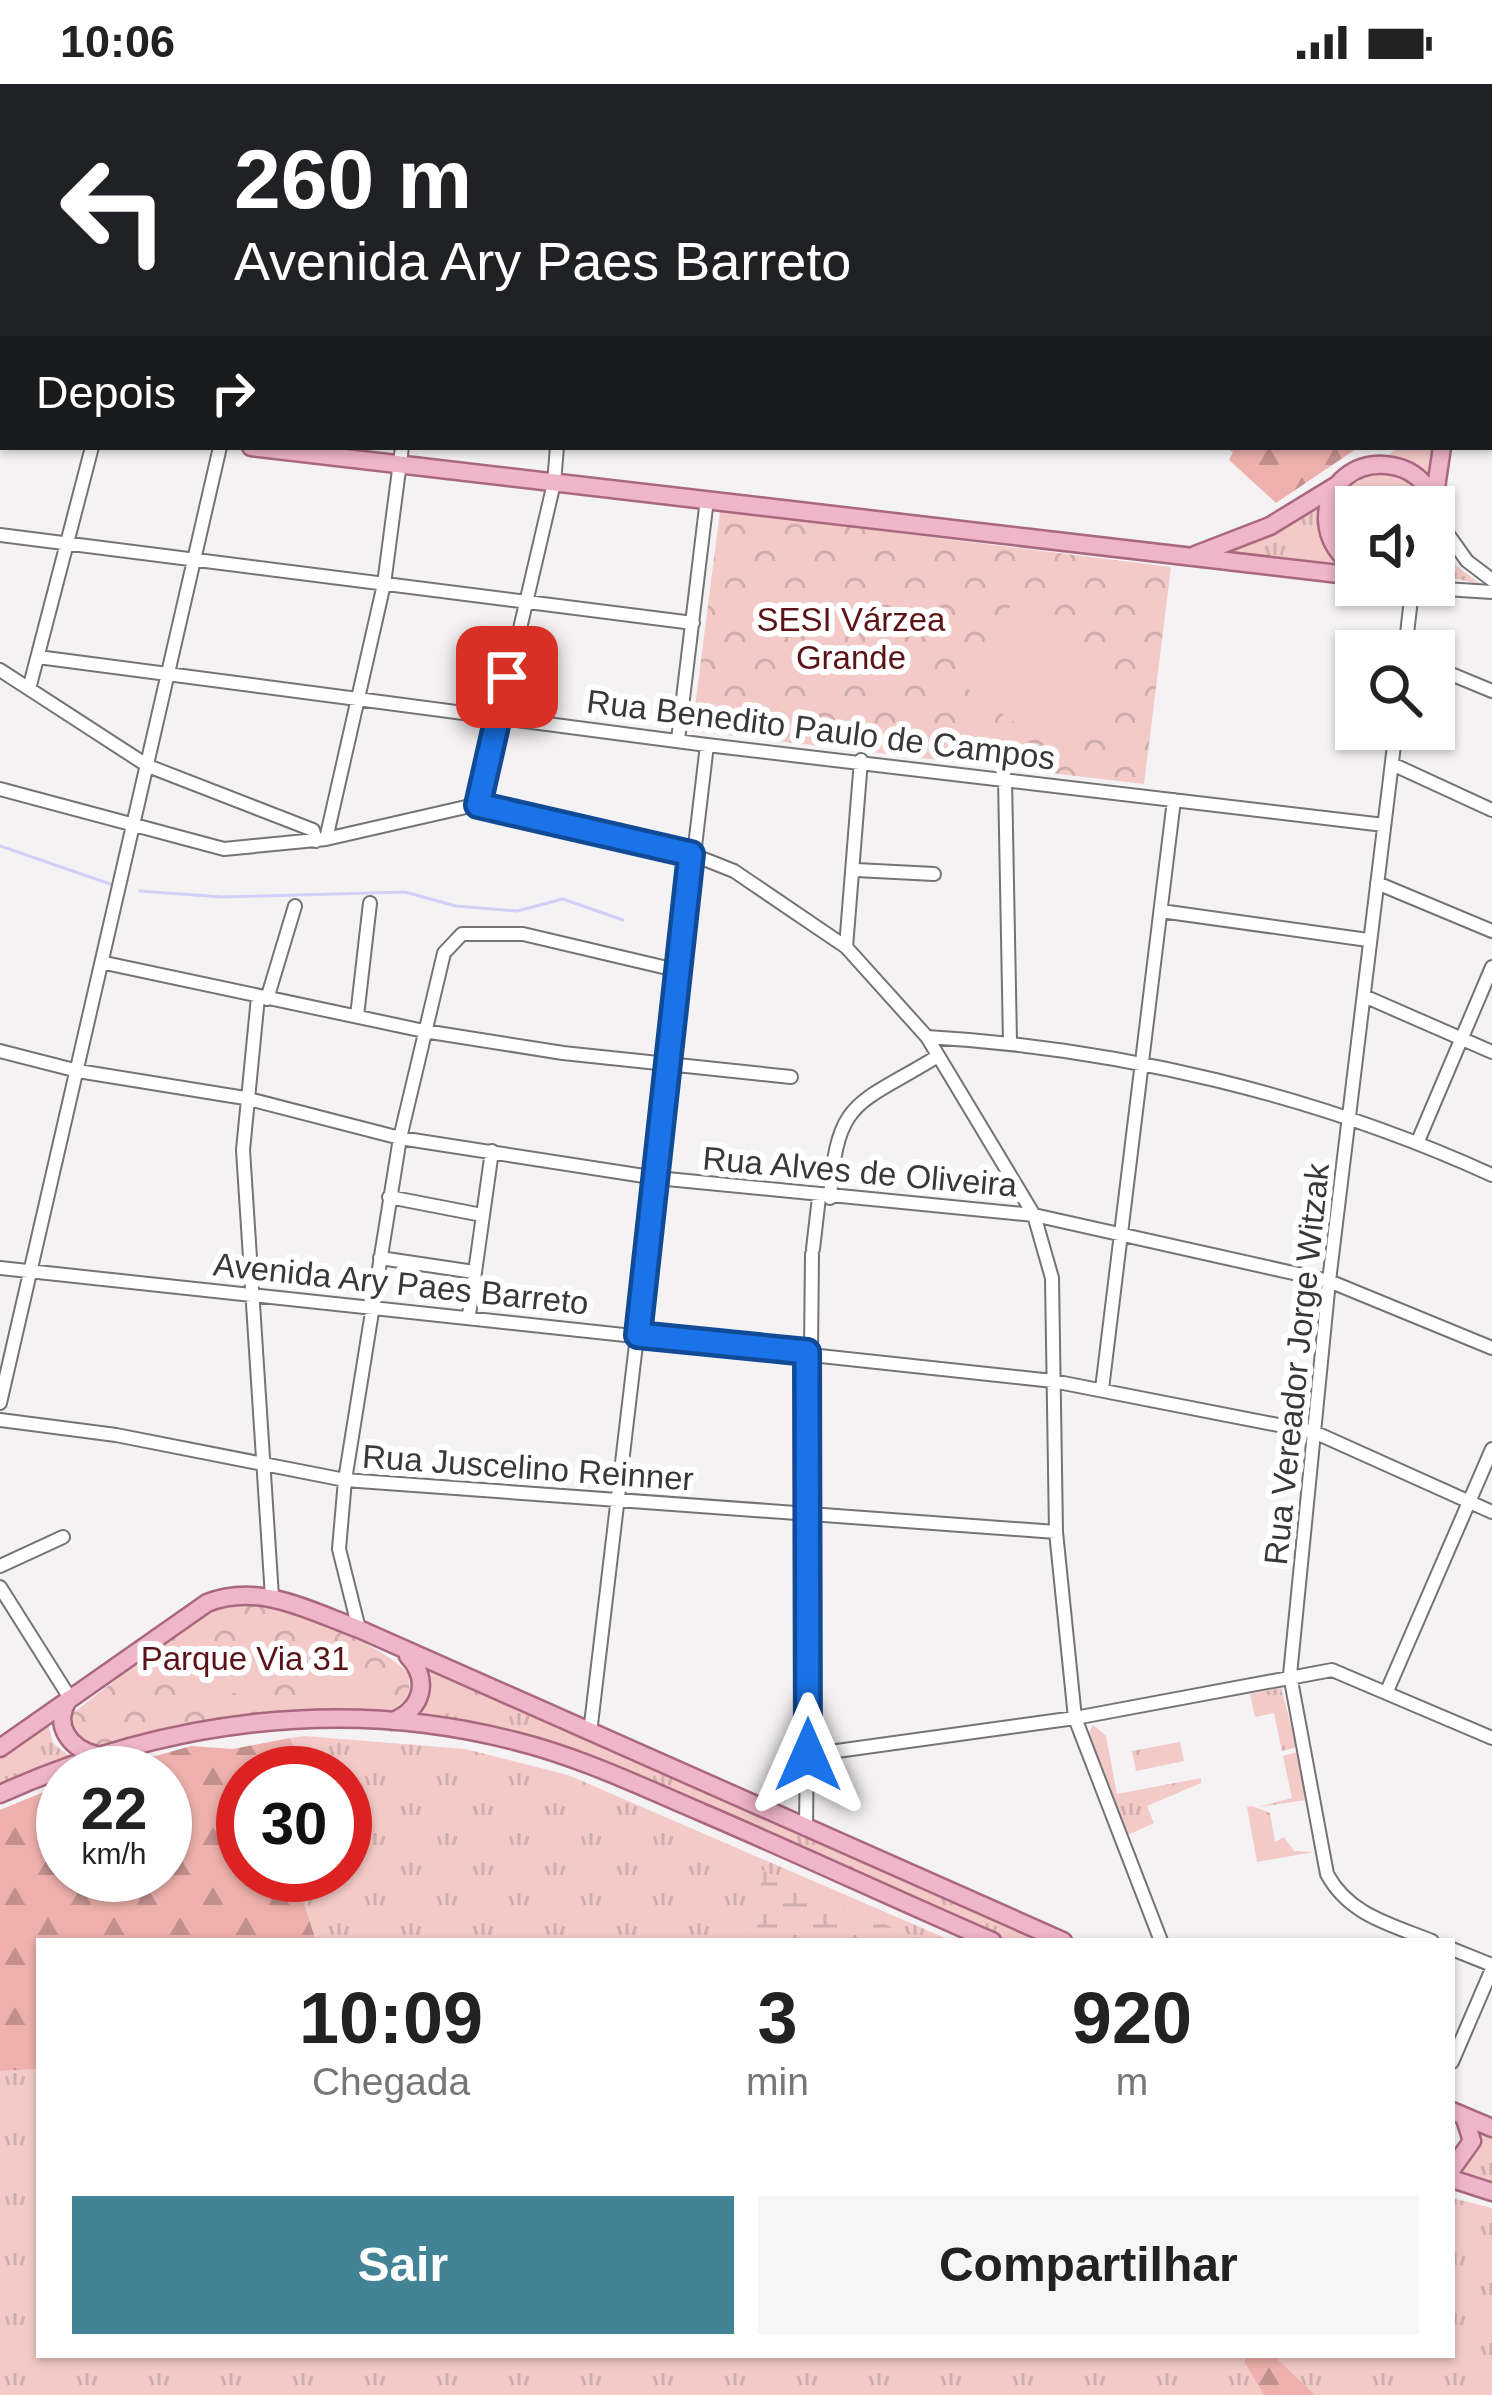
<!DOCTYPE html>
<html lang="pt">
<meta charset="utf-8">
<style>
:root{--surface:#fff;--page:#f6f6f6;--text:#222;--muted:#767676;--accent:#428395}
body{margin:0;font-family:Helvetica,sans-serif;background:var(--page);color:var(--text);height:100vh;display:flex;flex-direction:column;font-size:45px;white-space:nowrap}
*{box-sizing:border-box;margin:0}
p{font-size:39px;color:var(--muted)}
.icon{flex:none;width:66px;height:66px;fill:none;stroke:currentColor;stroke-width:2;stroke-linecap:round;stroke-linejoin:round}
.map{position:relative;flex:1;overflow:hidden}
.drawer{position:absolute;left:36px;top:1854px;width:1419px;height:420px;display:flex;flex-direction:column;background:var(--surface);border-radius:0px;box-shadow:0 3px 9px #0004}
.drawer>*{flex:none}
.hud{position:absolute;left:0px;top:0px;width:1494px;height:366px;box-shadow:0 3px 9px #0004;background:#202124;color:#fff;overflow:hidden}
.buttons{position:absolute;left:1335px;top:402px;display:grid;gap:24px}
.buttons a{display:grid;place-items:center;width:120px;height:120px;border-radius:0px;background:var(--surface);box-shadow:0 3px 9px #0004;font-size:60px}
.speed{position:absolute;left:36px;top:1662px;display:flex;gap:24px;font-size:60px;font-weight:700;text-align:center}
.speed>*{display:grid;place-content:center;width:156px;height:156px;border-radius:50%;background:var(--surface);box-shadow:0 3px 9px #0004;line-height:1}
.speed small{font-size:30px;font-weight:400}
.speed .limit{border:18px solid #d22;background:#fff;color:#111}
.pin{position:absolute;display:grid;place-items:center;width:102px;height:102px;color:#fff;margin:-51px;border-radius:24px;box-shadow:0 6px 18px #0006}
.me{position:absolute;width:132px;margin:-66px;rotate:0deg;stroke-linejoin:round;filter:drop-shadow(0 0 9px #0008)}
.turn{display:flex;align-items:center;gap:42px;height:252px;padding:0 36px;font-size:54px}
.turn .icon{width:156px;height:156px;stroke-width:2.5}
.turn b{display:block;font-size:84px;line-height:102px}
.then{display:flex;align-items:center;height:114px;padding:0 36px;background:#0003;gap:24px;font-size:45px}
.eta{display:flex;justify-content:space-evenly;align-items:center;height:204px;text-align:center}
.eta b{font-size:72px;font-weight:800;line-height:84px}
.cta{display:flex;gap:24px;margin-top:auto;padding:24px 36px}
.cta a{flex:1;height:138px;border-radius:0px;background:var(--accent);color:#fff;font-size:48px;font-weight:800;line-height:138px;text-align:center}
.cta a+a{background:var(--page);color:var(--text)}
.status{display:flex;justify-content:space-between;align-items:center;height:84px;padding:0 60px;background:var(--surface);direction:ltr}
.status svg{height:33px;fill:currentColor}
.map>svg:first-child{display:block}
.grass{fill:url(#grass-tufts)}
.forest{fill:url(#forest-firs)}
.wetland{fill:url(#wetland-marsh)}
.park{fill:url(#park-crowns)}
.pitch{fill:#f3cac7}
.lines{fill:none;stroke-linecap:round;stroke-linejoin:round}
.stream{stroke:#d2cff9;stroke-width:3}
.minor-casing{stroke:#767375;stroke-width:16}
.major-casing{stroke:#a9687e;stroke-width:21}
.minor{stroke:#fff;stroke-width:12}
.major{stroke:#efb5c8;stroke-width:16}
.route-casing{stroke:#114b97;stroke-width:30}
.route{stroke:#1a73e8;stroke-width:21}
.labels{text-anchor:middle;stroke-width:12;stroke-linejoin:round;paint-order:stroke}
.park-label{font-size:33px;fill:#5b1317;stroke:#fff}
.street-label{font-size:33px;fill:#393738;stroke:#fff}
</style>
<div class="status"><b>10:06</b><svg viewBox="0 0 49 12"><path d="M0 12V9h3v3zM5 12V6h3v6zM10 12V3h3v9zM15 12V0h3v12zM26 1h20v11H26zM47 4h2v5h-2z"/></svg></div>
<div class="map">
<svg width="1492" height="2311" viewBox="0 0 1492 2311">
<defs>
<pattern id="grass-tufts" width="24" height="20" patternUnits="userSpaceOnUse" patternTransform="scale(3)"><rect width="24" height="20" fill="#f3cac7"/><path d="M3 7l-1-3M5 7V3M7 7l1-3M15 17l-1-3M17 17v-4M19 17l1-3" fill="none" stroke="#d1aeac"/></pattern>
<pattern id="forest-firs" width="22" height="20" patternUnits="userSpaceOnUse" patternTransform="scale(3)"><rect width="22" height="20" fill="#edb0ac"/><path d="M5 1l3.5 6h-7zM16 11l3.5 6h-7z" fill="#c1908d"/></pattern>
<pattern id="wetland-marsh" width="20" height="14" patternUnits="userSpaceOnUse" patternTransform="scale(3)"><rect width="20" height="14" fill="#f3cac7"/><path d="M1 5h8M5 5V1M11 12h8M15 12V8" fill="none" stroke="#d1aeac"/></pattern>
<pattern id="park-crowns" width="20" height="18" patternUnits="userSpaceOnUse" patternTransform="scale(3)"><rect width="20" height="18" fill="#f3cac7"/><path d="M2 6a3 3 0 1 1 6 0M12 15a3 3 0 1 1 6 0" fill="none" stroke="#d1aeac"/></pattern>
</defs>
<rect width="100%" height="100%" fill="#f5f2f4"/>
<path class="grass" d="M1399,363H1436L1429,402L1383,375Z
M1382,389L1411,399L1426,423H1356V477C1318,445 1335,396 1382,389Z
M1324,414L1323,456L1345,486L1228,470Z
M1440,456L1456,481L1480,500L1434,490V466Z
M427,1586L1046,1857H1008L644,1697L412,1634L429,1609Z
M1281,1604L1297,1663L1282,1667L1274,1629L1255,1633L1250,1610Z
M48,1640L53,1659L69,1672L0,1700V1674Z
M1093,1641L1106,1652L1117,1710L1201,1694V1699L1147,1722L1154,1739L1128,1751L1089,1649Z
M304,1652L465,1665L568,1691L952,1857H923L763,1787L758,1840L748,1857H316L295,1791H345V1689H305L290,1654Z
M1180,1658L1184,1677L1136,1687L1132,1667Z
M1298,1668L1307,1716L1258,1723L1292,1714L1283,1672Z
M1252,1722L1270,1729L1275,1758L1284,1753L1294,1767L1314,1768L1257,1778L1247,1723Z
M39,1985V2271H1248L1244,2278L1264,2311H0V1987Z
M1477,2046L1492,2053V2099L1463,2087L1477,2065Z
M1452,2114L1492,2124V2311H1315L1272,2271H1452Z"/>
<path class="forest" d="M1047,0H1467L1047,3Z
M1224,363H1359L1276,419L1229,376L1233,368Z
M290,1654L305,1689H243V1791H295L316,1857H39V1985L0,1987V1726L63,1700V1791H165V1689H95L191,1662L233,1665Z
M1248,2271L1275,2273L1315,2311H1264L1244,2278Z"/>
<path class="wetland" d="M762,1786L923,1857H748L758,1840Z"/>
<path class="park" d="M720,427L1171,483L1144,700L692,647Z
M233,1518C282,1522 375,1554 409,1590L410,1614L389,1628L274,1629L185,1641L97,1664L79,1661L69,1632L205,1527Z"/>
<path class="pitch" d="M1016,514L1127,595L1067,677L956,596Z
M253,1564L257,1607L182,1614L177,1572Z
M317,1588L364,1590V1612L315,1611Z"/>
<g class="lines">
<path class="stream" d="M0,762L116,802
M140,807L222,813L405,808L456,822L517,827L563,815L623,836"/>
<defs>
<path id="minor" d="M263,0L271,3
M661,0L666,3
M864,0L874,3
M37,3L38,0
M177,3L178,0
M335,3L336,0
M479,3L480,0
M548,3V0
M775,3L776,0
M906,3L907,0
M1040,3L1041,0
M0,66L3,67
M0,136L3,120
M0,211L3,212
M1437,435L1467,477L1492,496
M0,451L693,539
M1395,501L1411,515
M1411,515L1429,504L1492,508
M1405,567L1411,515
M38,573L707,661L1384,741
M1434,583L1492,607
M0,586L148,682L313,746L316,757
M29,605L92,363
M1396,645L1329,1197L1290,1591L1327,1790C1349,1831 1390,1840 1432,1857
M678,656L707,415
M1392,680L1492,726
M1005,694L1010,958
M0,705L224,765L326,755L479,720L691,770L734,787L846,863L927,953L1034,1131L1052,1194L1056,1448L1075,1634L1161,1857
M479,720L554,399L557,363
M326,755L384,500L402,363
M856,786L934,790
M1377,799L1492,847
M1161,827L1368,856
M846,863L861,676
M105,879L424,947L563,969L791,993
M1364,912L1492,968
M258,913L243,1066L272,1513
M267,915L295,822
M357,932L370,819
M927,953C1119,964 1317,1011 1492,1091
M0,967L78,987L245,1014L400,1054L657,1094L1034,1131L1329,1197L1492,1264
M1418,1057L1492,883
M389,1113L482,1131
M830,1114C837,1013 857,1022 938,972
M813,1165L819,1113
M380,1174L474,1188
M0,1184L1053,1297L1314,1348L1492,1428
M469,1231L492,1067
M1102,1305L1174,716
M0,1319L220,363
M0,1336L116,1351L345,1396L1056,1448
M0,1482L63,1453
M0,1503L70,1614
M359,1545L339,1465L345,1396L400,1054L444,869L462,850H523L680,887
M1387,1607L1492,1365
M590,1649L707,661
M808,1671L1075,1634L1332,1586L1492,1654
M806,1745L812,1170
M1452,1865L1492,1881
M1452,1978L1492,1885"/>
<path id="major" d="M1491,291H1492
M1491,310L1492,309
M0,331H3
M251,363L1356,492
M1434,417L1442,363
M1195,471L1270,442L1337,401
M1356,482C1339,473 1328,456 1327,436C1326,357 1451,364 1434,450
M69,1615C52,1640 69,1664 96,1671
M393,1637C423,1625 430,1595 408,1572
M0,1664L207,1519C259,1498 310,1527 359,1545L1063,1857
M0,1710C162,1637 341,1612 515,1657C580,1673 640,1702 701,1728C799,1770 895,1815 992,1857
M1452,2027L1492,2044
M1452,2085L1472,2057L1464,2032
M1452,2095L1492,2108"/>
</defs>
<use href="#minor" class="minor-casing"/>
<use href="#major" class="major-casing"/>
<use href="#minor" class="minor"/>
<use href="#major" class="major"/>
</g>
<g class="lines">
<defs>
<path id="route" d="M507,593L478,721L691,770L638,1251L807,1268L808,1671"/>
</defs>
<use href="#route" class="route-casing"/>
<use href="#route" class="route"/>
</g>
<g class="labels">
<g class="park-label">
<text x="851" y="547">SESI Várzea<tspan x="851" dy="38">Grande</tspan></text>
<text x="245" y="1586">Parque Via 31</text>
</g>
<g class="street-label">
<text transform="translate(821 645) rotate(7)" y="12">Rua Benedito Paulo de Campos</text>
<text transform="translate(860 1087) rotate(5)" y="12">Rua Alves de Oliveira</text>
<text transform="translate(401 1199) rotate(6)" y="12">Avenida Ary Paes Barreto</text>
<text transform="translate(1296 1280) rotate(-84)" y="12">Rua Vereador Jorge Witzak</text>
<text transform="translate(528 1383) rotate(4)" y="12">Rua Juscelino Reinner</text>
</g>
</g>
</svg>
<div class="buttons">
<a><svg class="icon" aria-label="sound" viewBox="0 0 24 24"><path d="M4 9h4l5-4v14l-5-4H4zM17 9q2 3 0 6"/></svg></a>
<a><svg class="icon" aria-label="search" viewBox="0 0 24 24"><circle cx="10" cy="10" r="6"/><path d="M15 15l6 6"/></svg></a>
</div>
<div class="speed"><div>22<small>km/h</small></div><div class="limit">30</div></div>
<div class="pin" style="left:507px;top:593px;background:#d93025"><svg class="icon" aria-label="arrive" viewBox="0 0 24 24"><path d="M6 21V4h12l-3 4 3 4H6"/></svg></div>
<svg class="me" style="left:808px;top:1671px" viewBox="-20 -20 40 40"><path d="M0-17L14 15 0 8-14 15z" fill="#1a73e8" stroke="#fff" stroke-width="4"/></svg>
<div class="hud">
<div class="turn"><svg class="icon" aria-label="left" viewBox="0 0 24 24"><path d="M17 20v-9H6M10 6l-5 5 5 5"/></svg><div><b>260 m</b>Avenida Ary Paes Barreto</div></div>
<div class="then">Depois<svg class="icon" aria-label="right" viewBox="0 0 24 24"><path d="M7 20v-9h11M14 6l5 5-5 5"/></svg></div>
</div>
<section class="drawer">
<div class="eta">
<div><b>10:09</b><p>Chegada</p></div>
<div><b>3</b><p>min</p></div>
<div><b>920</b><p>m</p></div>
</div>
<div class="cta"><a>Sair</a><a>Compartilhar</a></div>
</section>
</div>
